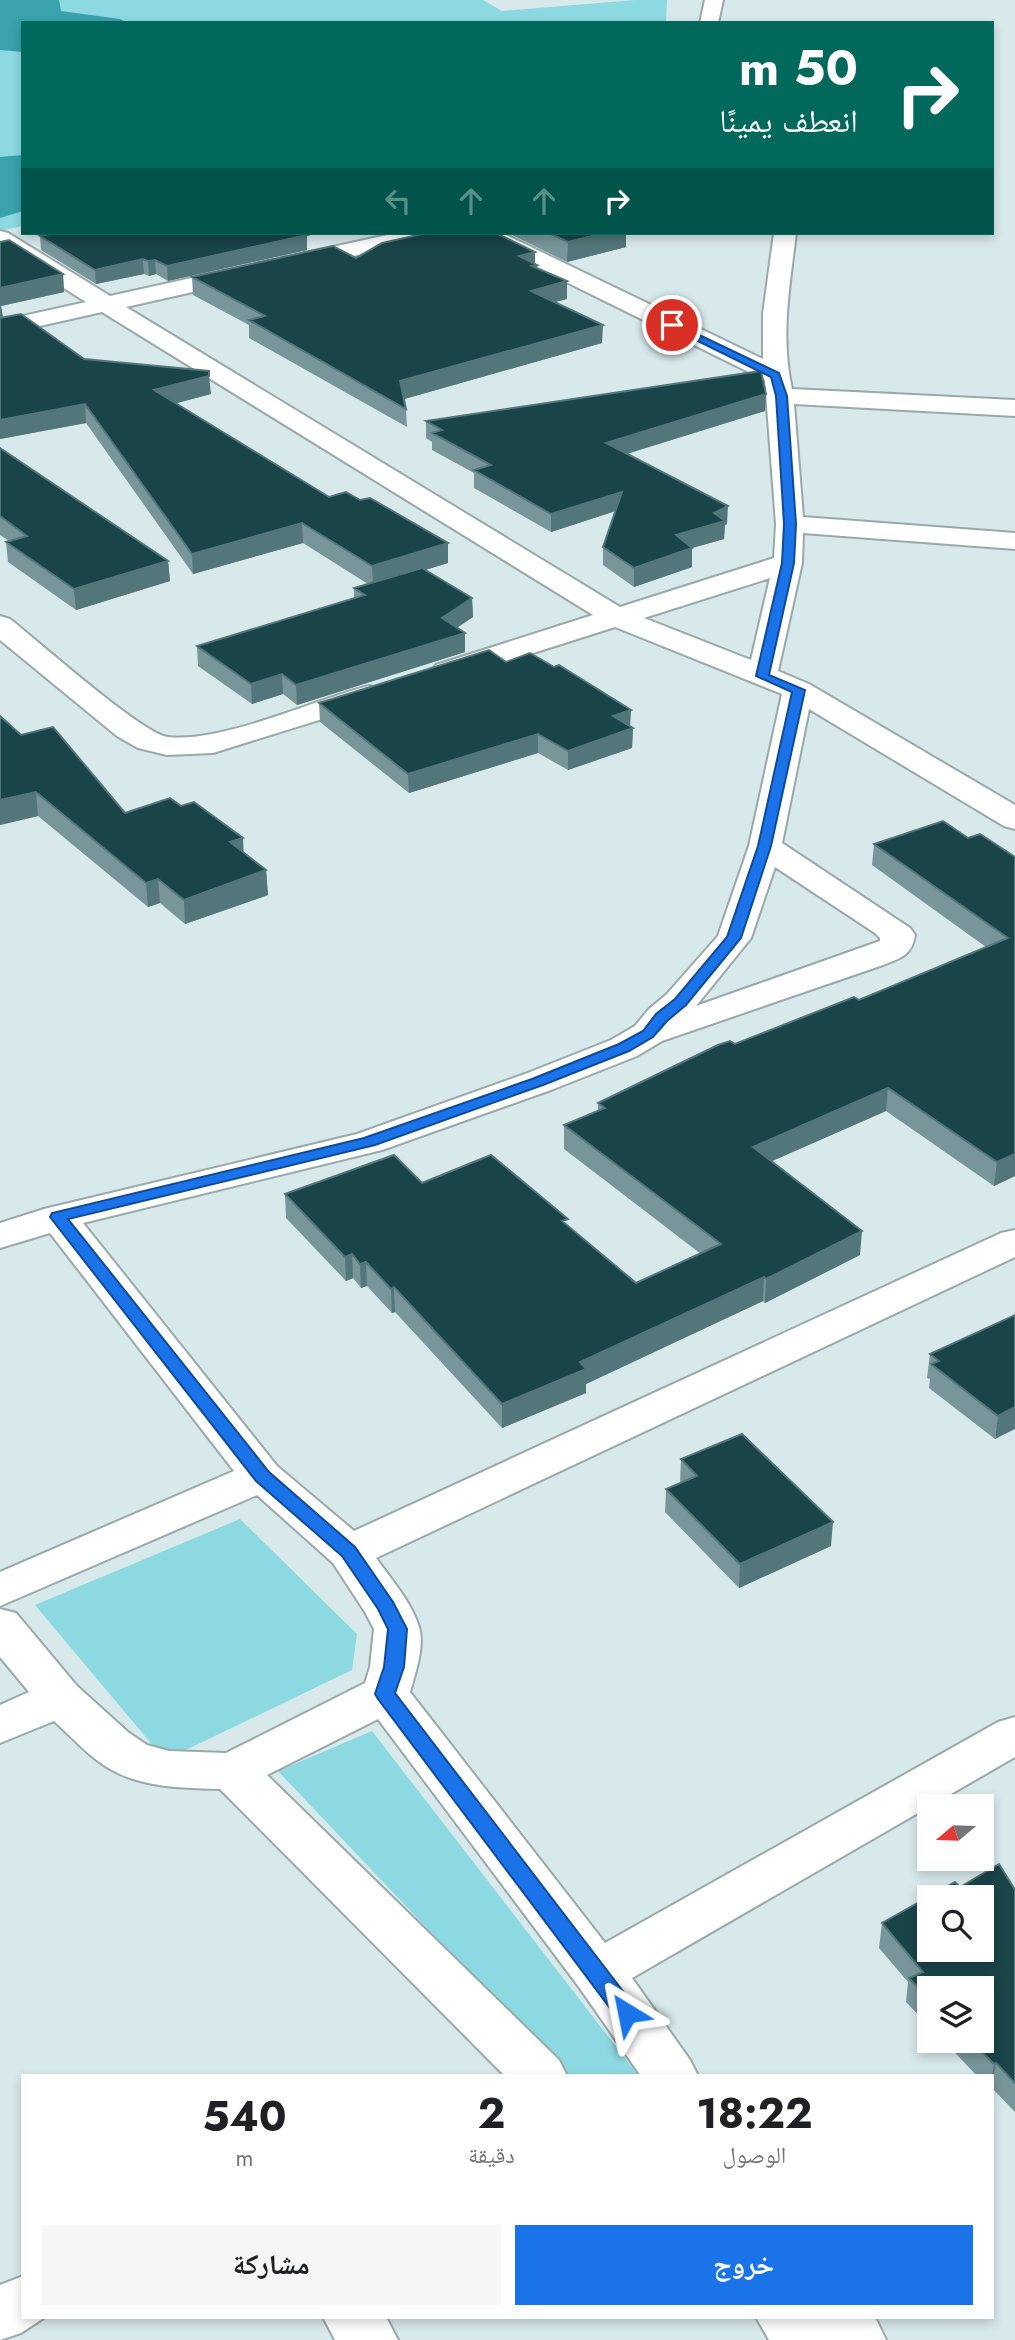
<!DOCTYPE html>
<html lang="ar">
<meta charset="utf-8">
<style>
:root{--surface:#fff;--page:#f6f6f6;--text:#202124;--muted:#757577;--accent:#1a73e8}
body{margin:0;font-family:Jost,"Noto Naskh Arabic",sans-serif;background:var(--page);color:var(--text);direction:rtl;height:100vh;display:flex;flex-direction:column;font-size:26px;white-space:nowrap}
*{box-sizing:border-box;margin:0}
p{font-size:23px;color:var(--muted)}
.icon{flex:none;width:38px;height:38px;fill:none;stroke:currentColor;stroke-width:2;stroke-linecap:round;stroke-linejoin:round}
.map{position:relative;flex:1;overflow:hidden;direction:ltr}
.details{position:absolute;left:21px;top:2074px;width:973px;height:245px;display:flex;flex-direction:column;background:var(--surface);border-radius:0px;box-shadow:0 4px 10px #0003;direction:rtl}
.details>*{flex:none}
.top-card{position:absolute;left:21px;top:21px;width:973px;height:214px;border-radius:0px;box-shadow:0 4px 10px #0003;direction:rtl;background:#00695c;color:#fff;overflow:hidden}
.needle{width:46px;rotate:251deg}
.tools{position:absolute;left:917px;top:1794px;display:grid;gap:14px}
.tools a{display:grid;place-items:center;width:77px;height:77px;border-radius:0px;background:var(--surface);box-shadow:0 4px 10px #0003;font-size:35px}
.pin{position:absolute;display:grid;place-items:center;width:60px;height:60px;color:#fff;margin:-30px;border:4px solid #fff;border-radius:50%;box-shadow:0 2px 7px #0007}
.me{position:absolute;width:77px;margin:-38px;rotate:325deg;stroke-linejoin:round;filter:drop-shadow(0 0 5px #0008)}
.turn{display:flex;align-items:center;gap:24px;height:147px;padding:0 21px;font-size:32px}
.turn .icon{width:91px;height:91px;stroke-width:2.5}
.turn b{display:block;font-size:49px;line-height:60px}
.lanes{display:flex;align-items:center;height:66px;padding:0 21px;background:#0003;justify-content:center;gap:35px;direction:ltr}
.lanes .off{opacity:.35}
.eta{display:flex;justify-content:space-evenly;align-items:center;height:119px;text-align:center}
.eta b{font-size:42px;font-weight:700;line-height:49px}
.button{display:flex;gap:14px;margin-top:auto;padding:14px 21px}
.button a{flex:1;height:80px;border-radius:0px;background:var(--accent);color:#fff;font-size:28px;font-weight:700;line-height:80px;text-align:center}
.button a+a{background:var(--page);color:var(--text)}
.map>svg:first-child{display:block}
.green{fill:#8dd9e2}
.water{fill:#39a2ad}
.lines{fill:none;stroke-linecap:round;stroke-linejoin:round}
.minor-casing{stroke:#99a9aa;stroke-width:4}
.minor{fill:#fff;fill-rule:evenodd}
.wall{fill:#78969a}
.shaded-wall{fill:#527679}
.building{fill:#194448;stroke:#527679;stroke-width:2;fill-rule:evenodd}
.route{fill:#1a73e8;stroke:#114b97;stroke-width:2}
</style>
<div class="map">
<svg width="1015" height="2340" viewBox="0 0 1015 2340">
<rect width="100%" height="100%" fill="#d8e9eb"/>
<path class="green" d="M0,0H483L502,11L635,0H667L666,23H23V226L0,231Z
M240,1519L357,1634L352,1670L165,1760L35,1605Z
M372,1731L638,2075H566L278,1771Z"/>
<path class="water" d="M0,0H59L61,11L120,19L128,23H23V52L0,50Z
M23,155V211L0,218V157Z"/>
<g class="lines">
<defs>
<path id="minor" d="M705,0H723L718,23H700Z
M0,231L8,233L110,296L396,233H436L433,238L425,240L126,307L620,607L774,558L776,524L765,380L477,238L474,233H502L763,359V314L774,233H796C790,285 780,336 792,389L1015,400V416L794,404L803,517L1015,533V549L803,533L802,563L778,671L809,684L1015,805V829L1004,826L809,709L782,843L910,928L915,935C912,955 901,958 883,965L662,1041L637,1056L551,1090L382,1150L83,1223L277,1466L354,1531L1001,1233L1015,1230V1257L376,1558C391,1579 412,1603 419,1627C425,1646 415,1674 410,1692L605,1943L998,1722L1015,1717V1757L632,1978L690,2060L698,2076H641L579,1987L378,1719L267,1775L559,2060L567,2076H505L220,1789C185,1788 144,1788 112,1770C90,1758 73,1738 54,1721L0,1743V1705L29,1692L0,1657V1609L16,1613L77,1686L129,1733L147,1745L169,1751L226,1753L365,1683L370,1667L374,1629L365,1612L333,1563L257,1495L0,1606V1572L234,1471L50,1233L0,1248V1223L44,1209L357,1134L525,1074L611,1040L635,1026L649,1009L667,994L718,936L749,846L782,694L615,627L458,677L447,680L436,677L432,671L436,665L593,615L102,312L0,335V321L86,302L0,248ZM770,578L751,660L644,618ZM775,867L875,933L880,938V941L696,1006L751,938Z
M0,616L10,619C37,640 142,734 168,737C223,743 313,700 369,686L380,689L384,695L380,701L213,753L167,755L138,748L117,736L0,640Z
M23,2276V2317H45L21,2333L0,2340V2285Z
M323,2317H386L398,2340H335Z
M756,2317H875L886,2340H769Z"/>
</defs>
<use href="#minor" class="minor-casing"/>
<use href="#minor" class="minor"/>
</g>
<path class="wall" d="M508,233H626V247L567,262Z
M307,235V250L168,281L156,274L149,276L144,274L96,284L41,250L40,236Z
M0,242L63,274L64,292L1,306L3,318L84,359L211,394L176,403L329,497L448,563L425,570L472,598L473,617L457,628L465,652L297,705L283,694L252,704L198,666L197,646L354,598V588L368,584L303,543L193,574L86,423L0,439Z
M356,258L535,264L537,265V268L567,281V299L555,302L602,343L404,399L406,409L407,427L249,338V325L193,295L192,277Z
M766,394L765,411L627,454L727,524L725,525L724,539L692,548V567L634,587L603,565V547L615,511L551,532L474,488V473L432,450V442L426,438V421Z
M0,448L168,561L170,581L76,610L8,562L6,542L9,541L0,535Z
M506,662L633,728L632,748L568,770L538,753L409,793L320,722L319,703Z
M0,716L21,735L125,813L243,853L266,870L268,895L185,924L160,903L148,907L38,816L0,825Z
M968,838L1015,857V1176L994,1186L886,1111L772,1161L860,1255L765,1303L763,1301L586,1384V1393L502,1428L395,1312L392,1313L367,1286L361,1288L353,1278L346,1281L286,1218L285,1194L422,1183L567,1226L636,1283L701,1254L564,1149V1125L598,1111V1103L735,1044L859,1000L986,947L872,865L874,844Z
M1015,1315L995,1439L929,1388L930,1379L927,1378L930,1354Z
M681,1459L831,1546L739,1588L665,1512L666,1489L680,1483Z
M960,1887L1015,1890V2112L992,2088V2076H977L943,2040H982L929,1988V2026L906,2002L908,1982L879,1948L882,1923Z"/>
<path class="shaded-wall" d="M604,233H626V247L567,262L568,242Z
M307,235V250L168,281L167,266Z
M535,252V265H537V282L519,256Z
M143,259L144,274L96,284L95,270Z
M155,260L156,274L149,276L148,261Z
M63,274L64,292L1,306L3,318L0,319V288Z
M567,281V299L531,308V291Z
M603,325L602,343L401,400L400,381Z
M209,376L211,394L155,409L154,390Z
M766,394L765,411L606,460V443Z
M85,404L86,423L0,439V420Z
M622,492V509L551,532V514Z
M728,506L727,524L725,525L724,539L692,548V567L634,587V568L676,535L714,513Z
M302,523L303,543L193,574L192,554Z
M448,543V563L373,586L372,566Z
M168,561L170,581L76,610L74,589Z
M472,598L473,617L442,637V618Z
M465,633V652L297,705L296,685Z
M282,674L283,694L252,704L251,684Z
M631,710L630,729L633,728L632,748L568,770V751L613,716Z
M538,734V753L409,793L408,774Z
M36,792L38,816L0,825V800Z
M243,838L244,862L230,842Z
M266,870L268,895L185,924L184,900Z
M158,879L160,903L148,907L146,883Z
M888,1088L886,1111L752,1170L753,1147Z
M1015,1154V1176L994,1186L997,1162Z
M862,1231L860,1255L765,1303L766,1279Z
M352,1254L353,1278L346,1281L345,1257Z
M366,1262L367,1286L361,1288L360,1264Z
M764,1277L763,1301L586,1384V1393L502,1428V1404L580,1362Z
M394,1287L395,1312L392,1313L391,1289Z
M1015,1407V1429L995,1439L998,1416Z
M833,1522L831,1546L739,1588L740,1564Z
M996,2063L992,2086V2076L994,2064Z"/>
<path class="building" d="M55,233H301L307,235L167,266L155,260L148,261L143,259L95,270L40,236Z
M427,233H496L535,252L519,256L537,265L532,266L567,281L531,291L603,325L400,381L406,409L249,320L265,316L192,277L333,246L356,258L382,243Z
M549,233H604L568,242Z
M9,240L63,274L0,288V242Z
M21,314L84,359L209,371V376L154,390L329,497L346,492L360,500L370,498L448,543L372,566L302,523L192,554L85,404L0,420V318Z
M761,371L766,394L606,443L728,506L714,513L725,521L676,535L692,548L634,568L603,547L622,492L551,514L474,470L491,465L432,433L442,430L426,421Z
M0,448L168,561L74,589L6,542L27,536L0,516Z
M422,568L472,598L442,618L465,633L296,685L282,674L251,684L197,646L365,595L354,588Z
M489,650L506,662L530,653L554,667L559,665L631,710L613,716L633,728L568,751L538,734L408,774L319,703Z
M0,716L21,735L53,727L125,813L170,798L181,806L194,802L243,838L230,842L266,870L184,900L158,879L146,883L36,792L0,800Z
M943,821L968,838L980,834L1015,857V1154L997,1162L888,1088L753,1147L862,1231L766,1279L764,1277L580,1362L586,1369L502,1404L394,1287L391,1289L366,1262L360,1264L352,1254L345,1257L285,1194L394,1155L422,1183L491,1155L568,1219L562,1221L636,1283L721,1244L564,1125L605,1108L598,1103L718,1045L730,1041L735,1044L854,997L859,1000L1008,938L874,844Z
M1015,1315V1407L998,1416L931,1364L939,1361L930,1354Z
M742,1434L833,1522L740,1564L666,1489L697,1476L681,1459Z
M999,1864L1015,1890V2083L996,2063L994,2064L970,2040H982V1988H929V1999L909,1978L923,1972L882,1923L955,1882L960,1887ZM929,1897H982V1950H929Z"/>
<path class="route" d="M672,322L779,373L787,396L796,524L794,563L769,675L805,690L771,846L741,938L686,1005L667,1021L653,1037L629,1051L543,1085L375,1145L68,1219L269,1472L355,1547L393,1602L407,1629L404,1667L395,1693L635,2007L638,2013L635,2020L627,2022L619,2020L378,1699L375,1694L384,1667L388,1629L378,1609L342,1556L256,1481L50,1217L52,1213L364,1138L532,1079L619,1044L643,1031L656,1014L675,999L727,937L758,846L792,692L756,676L782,563L784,524L776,396L771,377L669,327V323Z"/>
</svg>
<div class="tools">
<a><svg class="needle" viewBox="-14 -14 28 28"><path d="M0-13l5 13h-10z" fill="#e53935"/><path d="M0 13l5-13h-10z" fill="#757577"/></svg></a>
<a><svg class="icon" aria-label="search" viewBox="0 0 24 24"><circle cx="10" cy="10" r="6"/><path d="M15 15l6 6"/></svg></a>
<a><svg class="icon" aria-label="layers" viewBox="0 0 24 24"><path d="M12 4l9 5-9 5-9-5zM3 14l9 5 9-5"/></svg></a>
</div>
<div class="pin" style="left:672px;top:325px;background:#d93025"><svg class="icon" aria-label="arrive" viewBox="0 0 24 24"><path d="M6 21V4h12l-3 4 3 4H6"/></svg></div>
<svg class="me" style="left:627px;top:2013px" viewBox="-20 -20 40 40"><path d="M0-17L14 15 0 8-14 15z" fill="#1a73e8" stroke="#fff" stroke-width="4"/></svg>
<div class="top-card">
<div class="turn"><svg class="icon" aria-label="right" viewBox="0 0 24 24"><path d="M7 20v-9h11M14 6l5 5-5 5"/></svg><div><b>50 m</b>انعطف يمينًا</div></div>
<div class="lanes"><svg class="icon off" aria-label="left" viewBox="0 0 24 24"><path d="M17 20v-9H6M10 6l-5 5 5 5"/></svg><svg class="icon off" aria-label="ahead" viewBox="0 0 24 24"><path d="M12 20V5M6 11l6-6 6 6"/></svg><svg class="icon off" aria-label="ahead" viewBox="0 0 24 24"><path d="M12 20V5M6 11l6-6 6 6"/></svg><svg class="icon" aria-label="right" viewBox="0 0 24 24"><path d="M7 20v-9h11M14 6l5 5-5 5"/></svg></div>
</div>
<section class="details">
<div class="eta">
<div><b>18:22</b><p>الوصول</p></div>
<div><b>2</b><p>دقيقة</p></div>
<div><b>540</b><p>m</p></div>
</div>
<div class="button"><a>خروج</a><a>مشاركة</a></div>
</section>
</div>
